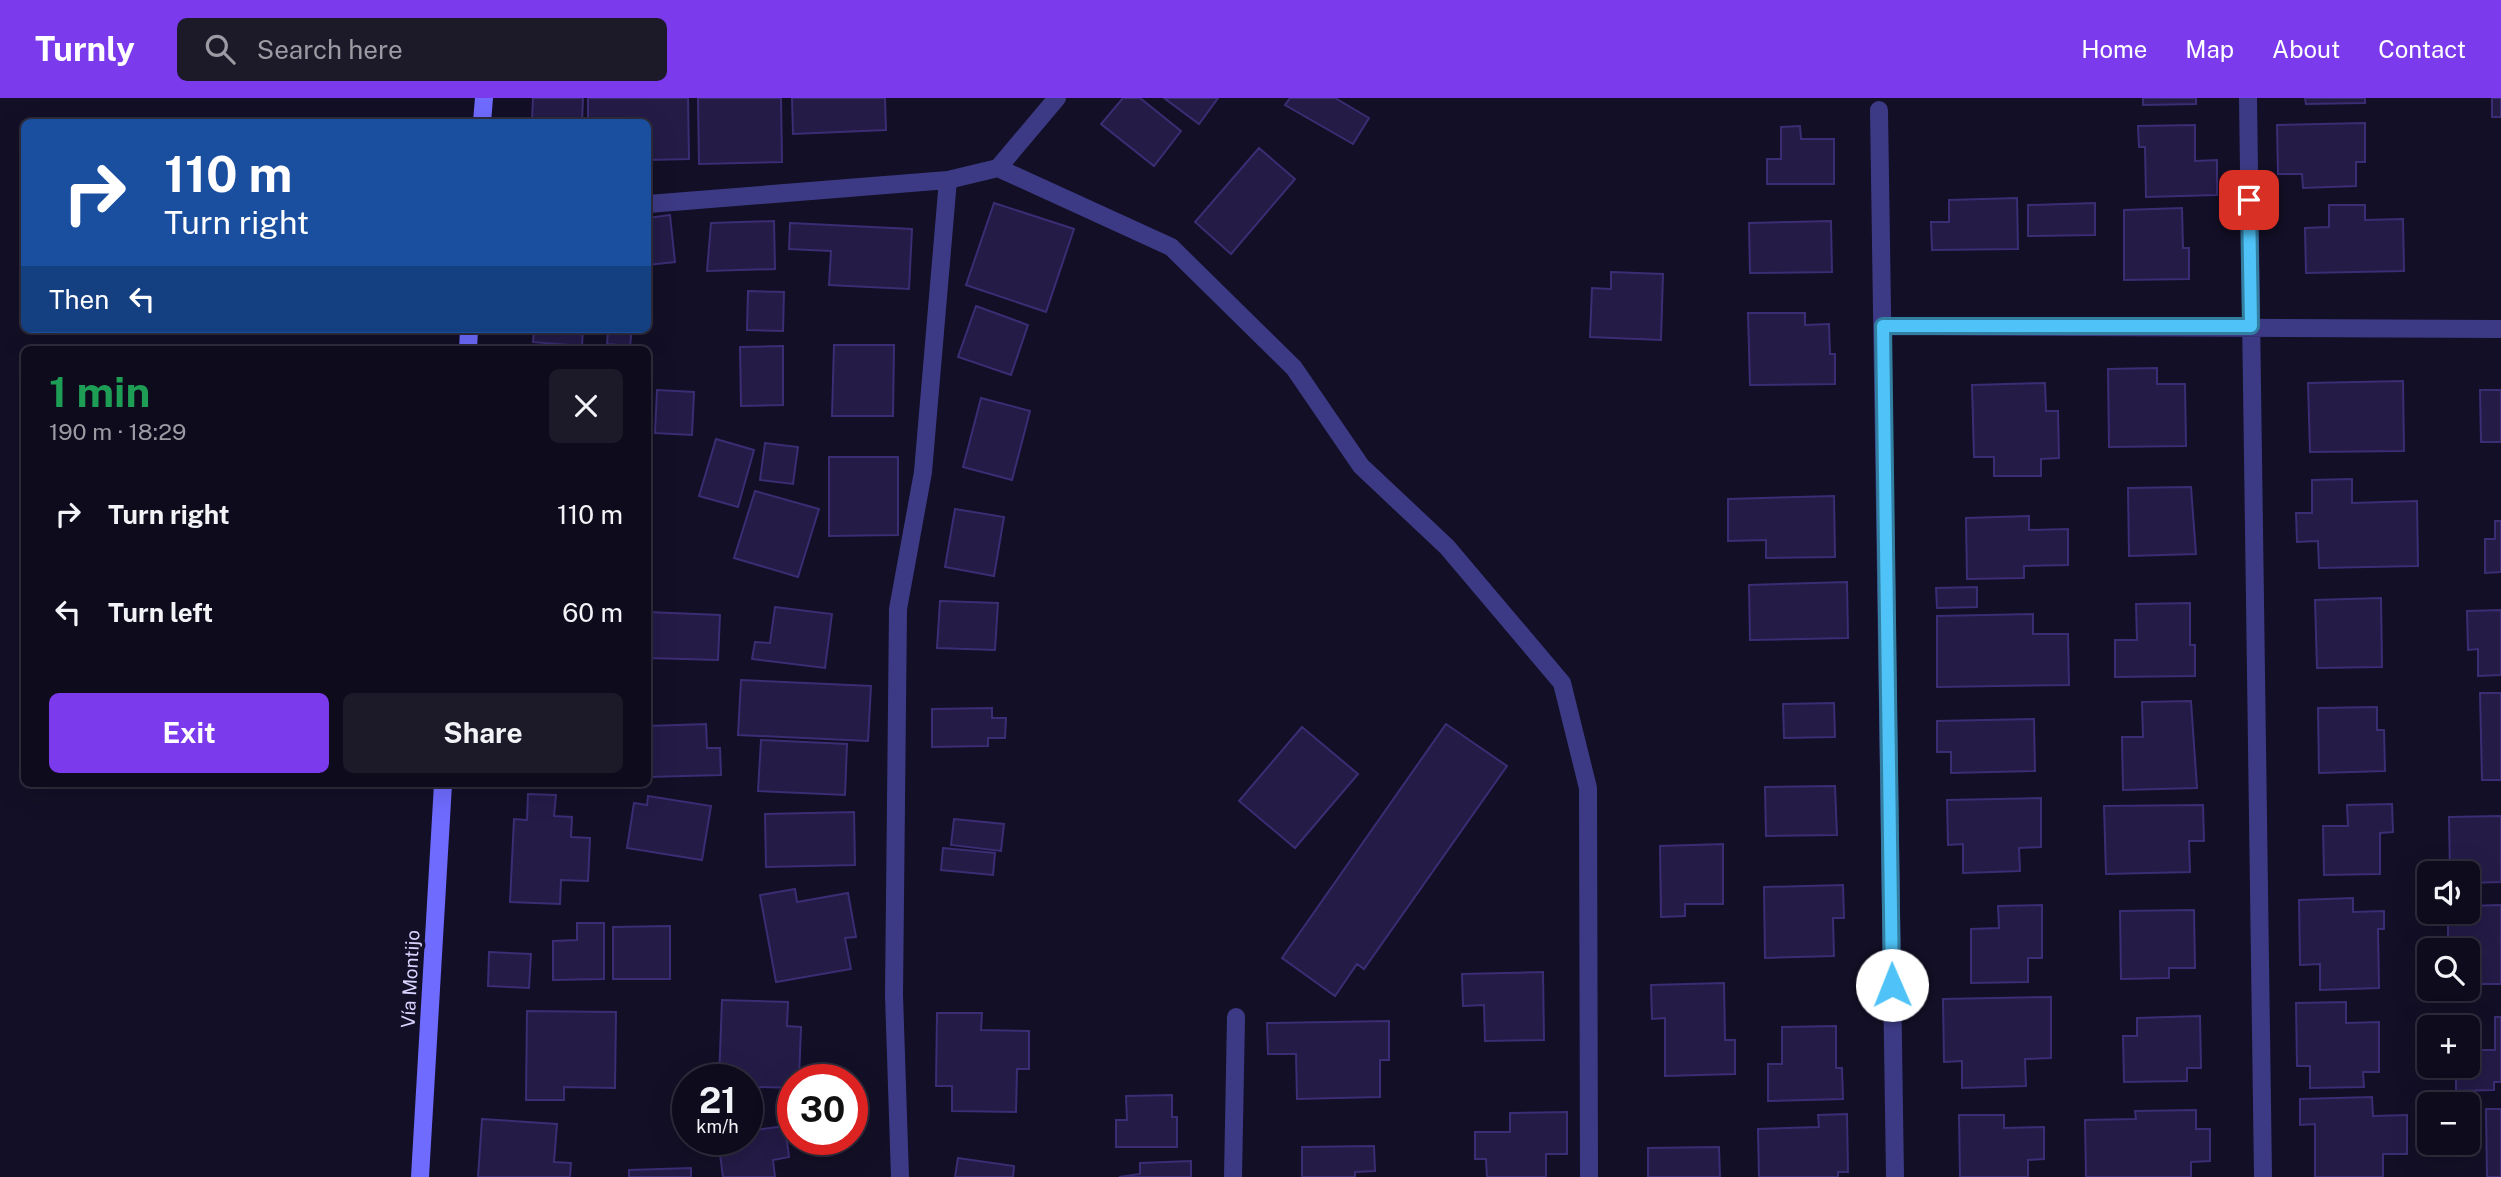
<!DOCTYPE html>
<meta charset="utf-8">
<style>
:root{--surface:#0e0b1c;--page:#1c1929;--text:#f1f3f6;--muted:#9b9ba3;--line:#2e2b3b;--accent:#7c3aed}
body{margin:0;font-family:"Public Sans",sans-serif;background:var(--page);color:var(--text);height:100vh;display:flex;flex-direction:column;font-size:26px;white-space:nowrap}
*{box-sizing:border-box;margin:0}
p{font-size:23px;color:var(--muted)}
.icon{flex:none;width:38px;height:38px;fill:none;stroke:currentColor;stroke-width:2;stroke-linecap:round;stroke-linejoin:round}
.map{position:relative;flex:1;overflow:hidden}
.sheet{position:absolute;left:21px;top:248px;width:630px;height:441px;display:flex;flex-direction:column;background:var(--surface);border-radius:10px;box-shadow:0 7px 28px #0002,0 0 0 2px var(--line)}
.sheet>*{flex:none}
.banner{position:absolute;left:21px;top:21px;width:630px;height:214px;border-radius:10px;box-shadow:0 7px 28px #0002,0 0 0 2px var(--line);background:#1a4fa0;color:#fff;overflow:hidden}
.fabs{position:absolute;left:2417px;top:763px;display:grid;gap:14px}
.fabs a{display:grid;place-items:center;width:63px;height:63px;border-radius:10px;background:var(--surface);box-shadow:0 7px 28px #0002,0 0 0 2px var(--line);font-size:35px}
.speed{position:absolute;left:672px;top:966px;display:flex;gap:14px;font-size:35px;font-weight:700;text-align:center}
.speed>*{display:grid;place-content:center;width:91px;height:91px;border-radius:50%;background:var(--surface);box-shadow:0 7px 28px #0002,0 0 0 2px var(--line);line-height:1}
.speed small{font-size:18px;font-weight:400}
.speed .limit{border:10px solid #d22;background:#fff;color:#111}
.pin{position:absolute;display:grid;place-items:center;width:60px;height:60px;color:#fff;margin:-30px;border-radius:14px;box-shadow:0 4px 10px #0006}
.me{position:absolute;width:77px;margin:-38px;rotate:359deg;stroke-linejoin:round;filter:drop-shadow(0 0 5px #0008)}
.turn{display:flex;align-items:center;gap:24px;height:147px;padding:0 28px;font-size:32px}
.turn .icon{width:91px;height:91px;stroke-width:2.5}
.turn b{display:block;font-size:49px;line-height:60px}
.then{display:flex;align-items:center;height:66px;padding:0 28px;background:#0003;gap:14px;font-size:26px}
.round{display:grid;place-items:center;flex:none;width:74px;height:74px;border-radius:10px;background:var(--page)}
.overview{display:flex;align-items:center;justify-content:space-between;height:119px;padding:0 28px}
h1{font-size:42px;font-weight:700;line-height:52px;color:#1e9e55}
.action{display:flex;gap:14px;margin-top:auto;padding:14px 28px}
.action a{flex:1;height:80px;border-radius:10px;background:var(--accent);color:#fff;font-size:28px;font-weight:700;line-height:80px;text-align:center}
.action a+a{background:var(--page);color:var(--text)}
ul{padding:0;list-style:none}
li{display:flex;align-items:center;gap:21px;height:98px;padding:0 28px}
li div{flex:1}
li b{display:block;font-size:26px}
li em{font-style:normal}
header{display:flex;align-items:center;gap:42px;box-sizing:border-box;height:98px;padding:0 35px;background:var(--accent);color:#fff}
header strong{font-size:33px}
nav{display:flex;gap:38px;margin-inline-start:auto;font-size:24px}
.search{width:490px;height:63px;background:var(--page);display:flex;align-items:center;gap:18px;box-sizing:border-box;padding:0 24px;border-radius:10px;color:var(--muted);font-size:26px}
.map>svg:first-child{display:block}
.building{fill:#241b47;stroke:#3b2d73;stroke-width:2}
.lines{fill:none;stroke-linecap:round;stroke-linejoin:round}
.minor{stroke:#3d3a85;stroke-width:18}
.secondary{stroke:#6f6bff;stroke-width:18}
.route-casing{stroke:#337fa1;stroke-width:18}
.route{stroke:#4fc3f7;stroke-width:12}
.labels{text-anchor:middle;stroke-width:7;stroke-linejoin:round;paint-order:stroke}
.street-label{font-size:19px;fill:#d9d4ff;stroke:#130f26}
</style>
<header>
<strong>Turnly</strong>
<div class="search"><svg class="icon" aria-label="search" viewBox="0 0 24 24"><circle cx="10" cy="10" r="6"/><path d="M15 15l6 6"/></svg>Search here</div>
<nav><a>Home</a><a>Map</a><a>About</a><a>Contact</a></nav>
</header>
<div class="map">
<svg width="2501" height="1079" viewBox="0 0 2501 1079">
<rect width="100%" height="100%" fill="#130f26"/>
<path class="building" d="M533,0H583L582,24H532Z
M588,0H688L689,61L648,62V24H588Z
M698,0H781L782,64L699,66Z
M792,0H885L886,32L793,36Z
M1123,0H1140L1181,33L1154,68L1101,26Z
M1164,0H1218L1199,26Z
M1290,0H1335L1369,20L1353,46L1285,7Z
M2143,0H2196V6L2143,7Z
M2305,0H2365V5L2306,6Z
M2492,0H2501V19H2492Z
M2365,25V64H2356V88L2303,90L2302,76H2278L2277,27Z
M2195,27V63L2217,62V97L2146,99L2145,49H2139L2138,28Z
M1800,28L1801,41H1834V86H1767V61H1781V29Z
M1259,50L1295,81L1231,156L1195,124Z
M2017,100L2018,151L1932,152L1931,124H1949V102Z
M994,105L1074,131L1046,214L966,187Z
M2095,105V137L2028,138V107Z
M2329,107H2365V122L2403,121L2404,173L2306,175L2305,130L2329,129Z
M2182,110L2183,150H2189V181L2124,182V112Z
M670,117L675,164L648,167V120Z
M774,123L775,171L707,173L711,125Z
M1831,123L1832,174L1750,175L1749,125Z
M790,125L912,131L909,191L829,187L831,153L789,151Z
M1611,174L1663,176L1661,242L1590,239L1592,190L1611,191Z
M748,193L784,194L783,233L747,232Z
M976,208L1028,227L1011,277L958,259Z
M1748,215H1805V227L1829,226L1830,256H1835V286L1750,287Z
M534,231H583L582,248L533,244Z
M591,231H632L630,248L607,246L608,233Z
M535,247L571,252H534Z
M834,247H894L893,318H832Z
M783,248V307L741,308L740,249Z
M2157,270V286H2185L2186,348L2109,349L2108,271Z
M2403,283L2404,353L2310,354L2308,285Z
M2045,285L2046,313H2058L2059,360L2041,361V378H1994V359H1974L1972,287Z
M657,292L694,294L692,337L655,335Z
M2480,292H2501V344H2481Z
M981,300L1030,313L1012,382L963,369Z
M716,341L754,352L738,409L699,398Z
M765,345L798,349L793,386L760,382Z
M829,359H898V437L829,438Z
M2352,381V405L2417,403L2418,468L2319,470L2318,443L2297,444L2296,415H2312V382Z
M2191,389L2196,456L2129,458L2128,390Z
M755,393L819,411L798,479L734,460Z
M1834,398L1835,459L1766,460V442L1728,443V401Z
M955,411L1004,419L994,478L945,469Z
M2029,418V432L2068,431V467L2024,468V480L1967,481L1966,420Z
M2495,423H2501V474L2485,475V441H2495Z
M1847,484L1848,540L1750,542L1749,487Z
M1977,489V509L1937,510L1936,490Z
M2381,500L2382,569L2317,570L2315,502Z
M940,503L998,505L995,552L937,550Z
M2190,505V547H2195V578L2115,579V542H2137L2136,506Z
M775,509L832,516L825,570L752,561L755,544L770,545Z
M2501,512V577L2478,578V551L2468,552L2467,513Z
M648,514L720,517L718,562L648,560Z
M2033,516V536H2068L2069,587L1937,589V518Z
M741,582L871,588L868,643L738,637Z
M2480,595H2501V682H2482Z
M2191,603L2197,690L2123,692L2122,639H2143L2142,604Z
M1834,605L1835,639L1784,640L1783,606Z
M2377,609V632H2384L2385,673L2319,675L2318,610Z
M992,610V620H1006L1005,640H988V648L932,649V611Z
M2034,621L2035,673L1951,675V654H1937V623Z
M706,626L707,650H720L721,677L648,679V628Z
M1446,626L1507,668L1364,871L1357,866L1335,898L1282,860Z
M1302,629L1358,676L1295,750L1239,703Z
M761,642L847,646L845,697L758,693Z
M1835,688L1837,737L1766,738L1765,689Z
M528,696L556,697L554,718L572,719L571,739L590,740L588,783L561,782L560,806L510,804L514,721L527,722Z
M648,698L711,708L702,762L627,750L634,705L647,707Z
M2041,700V749L2019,750L2020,773L1963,775V746L1948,747L1947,702Z
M2392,706L2393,734L2380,735V776L2324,777L2323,728H2348L2347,707Z
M2203,707L2204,743H2189L2190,774L2106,776L2104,708Z
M854,714L855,767L766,769L765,716Z
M2501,718V784L2468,785V775H2450L2449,719Z
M954,721L1004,726L1001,753L951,747Z
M1723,746V806H1685V818L1661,819L1660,748Z
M943,750L995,755L993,777L941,772Z
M1843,787L1844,820H1833L1834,858L1765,860L1764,789Z
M795,791L797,804L848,795L856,839L845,840L851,871L776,884L760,797Z
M2353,800V814L2384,813V831H2378L2379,890L2320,892V866L2300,867L2299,802Z
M2042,807V860H2028V884L1971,885V831L1999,830L1998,808Z
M2501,807V886H2468V852H2448V814H2468V808Z
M2194,812L2195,870H2169V880L2121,881L2120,813Z
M577,825H604V881L553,882V843L577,842Z
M670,828V881H613V829Z
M489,854L531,856L529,890L488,888Z
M1543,874L1544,942L1485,943L1484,907L1463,908L1462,876Z
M1724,885L1725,942H1735V976L1665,978V920L1652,921L1651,887Z
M2051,899V960L2025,961L2026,988L1962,990V963L1944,964L1943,901Z
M722,902L788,904L787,928L801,929L799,982H793V990L758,989V998H747V982H719Z
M2346,904V925L2379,924V974H2363L2364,989L2310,990V968H2297L2296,905Z
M527,913L616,914L615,990L564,989V1002H526Z
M937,915H982L981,932L1029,933V971H1017L1016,1014L952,1013V988H936Z
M2200,918L2201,970H2187V983L2124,984L2123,938H2137V920Z
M2495,919H2501V984H2494V992L2456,993V968H2468V952H2495Z
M1389,923V962H1380V999L1297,1001L1296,956H1268L1267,925Z
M1836,928V970H1842L1843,1001L1768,1003V966H1782V929Z
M1172,997V1019H1177V1049H1116V1022H1127L1126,998Z
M2372,999L2373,1018L2407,1017V1056H2383V1079H2315V1026L2300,1027V1001Z
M2486,1011H2501V1079H2487Z
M2196,1012V1031H2210V1063L2191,1064V1079H2086L2085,1022L2136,1021L2135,1013Z
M1567,1014V1056H1546V1079H1487L1486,1061H1475V1034H1510V1015Z
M1847,1016L1848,1074H1838V1079H1759L1758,1031L1819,1029L1818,1017Z
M1959,1017H2004V1030L2044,1029V1061L2028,1062V1079H1960Z
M482,1021L557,1026L554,1064L571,1065L570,1079H478Z
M785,1028L789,1059L773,1062L775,1079H723L718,1041H747V1033Z
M1374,1048L1375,1073L1355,1074V1079H1302V1049Z
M1719,1049L1720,1079H1648V1050Z
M958,1060L1014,1068L1013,1079H955Z
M1191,1063V1079H1119L1140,1076V1065Z
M691,1070V1079H629V1072Z"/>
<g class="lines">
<path class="minor" d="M2248,0L2263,1079
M1879,12L1895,1079
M998,70L1057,0
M648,106L948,82L998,70L1171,149L1294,270L1361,368L1447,449L1562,585L1588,690L1589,1079
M1883,228L2501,231
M900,1079L894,897L898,511L923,374L948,82
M1233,1079L1236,919"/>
<path class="secondary" d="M482,24L484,0
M468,252L469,231
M420,1079L443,686"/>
</g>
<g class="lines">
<defs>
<path id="route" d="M1892,887L1883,228H2251L2249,102"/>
</defs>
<use href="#route" class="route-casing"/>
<use href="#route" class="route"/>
</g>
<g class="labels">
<g class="street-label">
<text transform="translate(410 881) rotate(-87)" y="7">Vía Montijo</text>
</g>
</g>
</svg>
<div class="fabs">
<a><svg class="icon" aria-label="sound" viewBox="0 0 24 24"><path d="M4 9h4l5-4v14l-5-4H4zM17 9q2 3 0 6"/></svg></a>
<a><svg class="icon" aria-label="search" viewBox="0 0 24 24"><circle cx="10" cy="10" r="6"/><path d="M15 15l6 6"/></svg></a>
<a>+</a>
<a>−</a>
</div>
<div class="speed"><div>21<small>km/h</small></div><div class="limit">30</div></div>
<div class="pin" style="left:2249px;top:102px;background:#d93025"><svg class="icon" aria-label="arrive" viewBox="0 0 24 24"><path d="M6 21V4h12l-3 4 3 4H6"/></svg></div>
<svg class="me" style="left:1892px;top:887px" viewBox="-20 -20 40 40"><circle r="19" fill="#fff"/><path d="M0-13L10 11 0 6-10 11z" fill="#4fc3f7"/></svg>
<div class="banner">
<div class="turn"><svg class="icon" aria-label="right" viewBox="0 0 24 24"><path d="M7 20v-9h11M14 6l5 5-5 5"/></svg><div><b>110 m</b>Turn right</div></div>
<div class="then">Then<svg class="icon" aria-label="left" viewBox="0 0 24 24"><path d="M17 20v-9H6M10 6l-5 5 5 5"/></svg></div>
</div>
<section class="sheet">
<div class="overview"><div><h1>1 min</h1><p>190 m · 18:29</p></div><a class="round"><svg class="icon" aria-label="close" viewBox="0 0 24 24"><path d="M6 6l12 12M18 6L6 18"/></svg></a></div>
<ul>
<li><svg class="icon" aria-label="right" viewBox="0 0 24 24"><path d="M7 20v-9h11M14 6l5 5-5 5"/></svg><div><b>Turn right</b></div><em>110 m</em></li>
<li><svg class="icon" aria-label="left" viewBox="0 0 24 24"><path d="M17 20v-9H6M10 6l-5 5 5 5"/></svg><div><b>Turn left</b></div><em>60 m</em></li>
</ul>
<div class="action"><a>Exit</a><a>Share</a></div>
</section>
</div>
